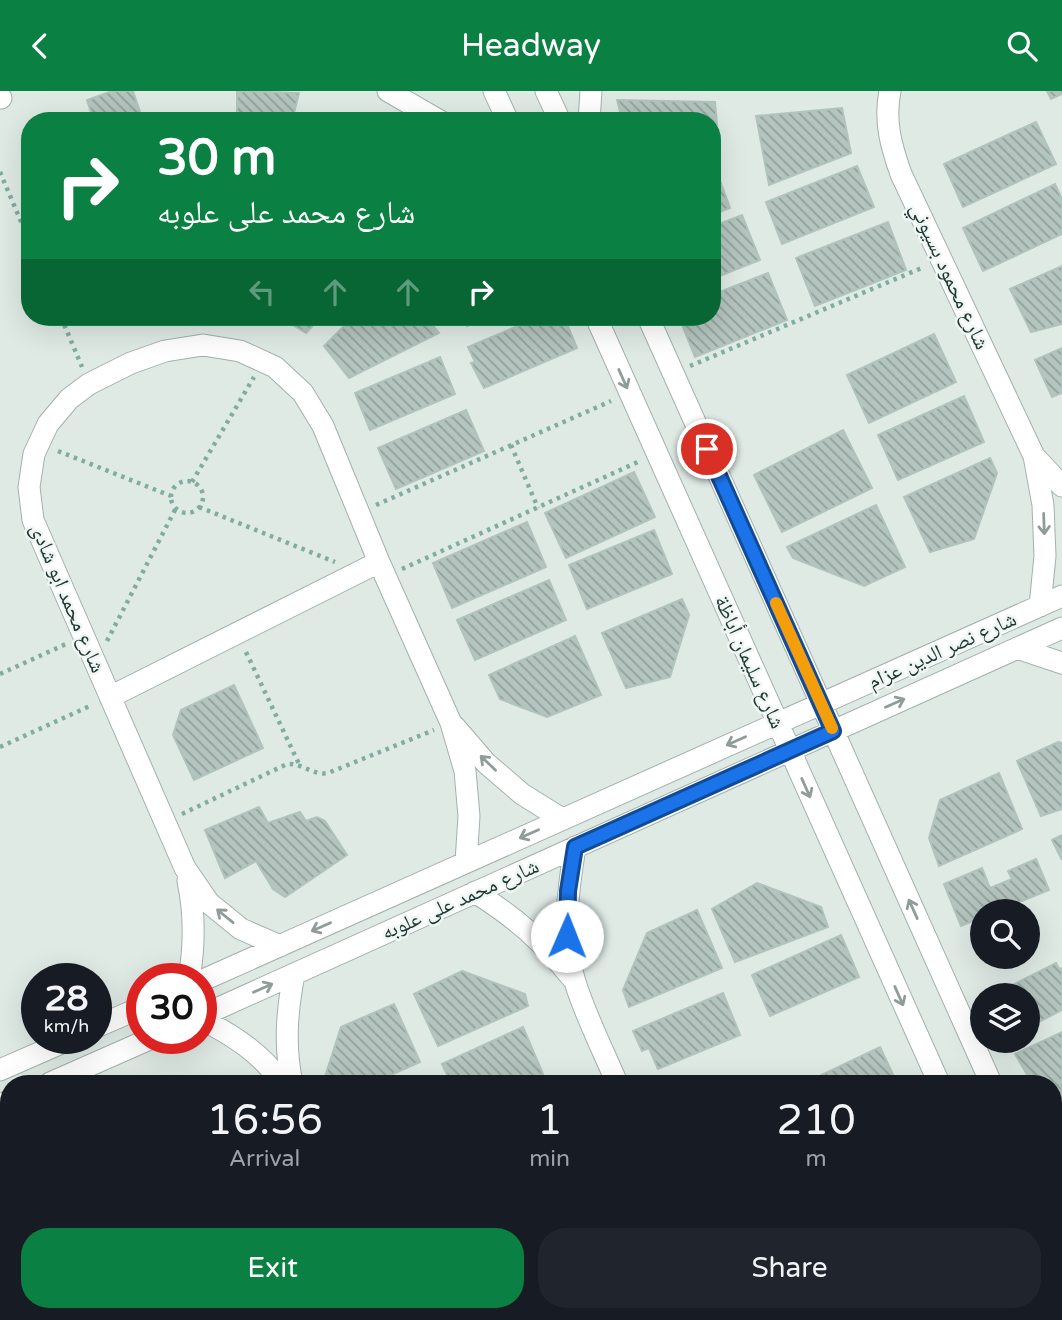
<!DOCTYPE html>
<meta charset="utf-8">
<style>
:root{--surface:#171b24;--page:#20242c;--text:#f1f3f6;--muted:#9ea1a6;--accent:#0b8043}
body{margin:0;font-family:"Varela Round","Noto Naskh Arabic",sans-serif;background:var(--page);color:var(--text);height:100vh;display:flex;flex-direction:column;font-size:26px;white-space:nowrap}
*{box-sizing:border-box;margin:0}
p{font-size:23px;color:var(--muted)}
.icon{flex:none;width:38px;height:38px;fill:none;stroke:currentColor;stroke-width:2;stroke-linecap:round;stroke-linejoin:round}
.map{position:relative;flex:1;overflow:hidden}
.panel{position:absolute;left:0px;top:984px;width:1062px;height:247px;display:flex;flex-direction:column;background:var(--surface);border-radius:28px 28px 0 0;box-shadow:0 7px 28px #0002}
.panel>*{flex:none}
.hud{position:absolute;left:21px;top:21px;width:700px;height:214px;border-radius:28px;box-shadow:0 7px 28px #0002;background:#0b8043;color:#fff;overflow:hidden}
.buttons{position:absolute;left:970px;top:808px;display:grid;gap:14px}
.buttons a{display:grid;place-items:center;width:70px;height:70px;border-radius:50%;background:var(--surface);box-shadow:0 7px 28px #0002;font-size:35px}
.speed{position:absolute;left:21px;top:872px;display:flex;gap:14px;font-size:35px;font-weight:700;text-align:center}
.speed>*{display:grid;place-content:center;width:91px;height:91px;border-radius:50%;background:var(--surface);box-shadow:0 7px 28px #0002;line-height:1}
.speed small{font-size:18px;font-weight:400}
.speed .limit{border:10px solid #d22;background:#fff;color:#111}
.pin{position:absolute;display:grid;place-items:center;width:60px;height:60px;color:#fff;margin:-30px;border:4px solid #fff;border-radius:50%;box-shadow:0 2px 7px #0007}
.me{position:absolute;width:77px;margin:-38px;rotate:1deg;stroke-linejoin:round;filter:drop-shadow(0 0 5px #0008)}
.turn{display:flex;align-items:center;gap:24px;height:147px;padding:0 21px;font-size:32px}
.turn .icon{width:91px;height:91px;stroke-width:2.5}
.turn b{display:block;font-size:49px;line-height:60px}
.lanes{display:flex;align-items:center;height:66px;padding:0 21px;background:#0003;justify-content:center;gap:35px;direction:ltr}
.lanes .off{opacity:.35}
.eta{display:flex;justify-content:space-evenly;align-items:center;height:119px;text-align:center}
.eta b{font-size:42px;font-weight:600;line-height:49px}
.button{display:flex;gap:14px;margin-top:auto;padding:14px 21px}
.button a{flex:1;height:80px;border-radius:28px;background:var(--accent);color:#fff;font-size:28px;font-weight:600;line-height:80px;text-align:center}
.button a+a{background:var(--page);color:var(--text)}
header{display:flex;justify-content:space-between;align-items:center;height:91px;padding:0 21px;background:var(--accent);color:#fff;font-size:32px;font-weight:600}
.map>svg:first-child{display:block}
.building{fill:url(#building-back-hatch);stroke:#b1c3bd;stroke-width:2}
.lines{fill:none;stroke-linecap:round;stroke-linejoin:round}
.minor-casing{stroke:#a2b1ac;stroke-width:23}
.tertiary-casing{stroke:#a2b1ac;stroke-width:23}
.path{stroke:#80aca1;stroke-width:4.5;stroke-dasharray:3.5 5;stroke-linecap:butt}
.minor{stroke:#fff;stroke-width:21}
.tertiary{stroke:#fff;stroke-width:21}
.oneway{stroke:#909c9a}
.route-casing{stroke:#114b97;stroke-width:18}
.route{stroke:#1a73e8;stroke-width:12}
.slow{stroke:#f59e0b;stroke-width:12}
.labels{text-anchor:middle;stroke-width:5;stroke-linejoin:round;paint-order:stroke}
.street-label{font-size:21px;fill:#203934;stroke:#eff6f3}
</style>
<header><svg class="icon" aria-label="back" viewBox="0 0 24 24"><path d="M15 5l-7 7 7 7"/></svg>Headway<svg class="icon" aria-label="search" viewBox="0 0 24 24"><circle cx="10" cy="10" r="6"/><path d="M15 15l6 6"/></svg></header>
<div class="map">
<svg width="1062" height="1229" viewBox="0 0 1062 1229">
<defs>
<pattern id="building-back-hatch" width="6" height="6" patternUnits="userSpaceOnUse" patternTransform="scale(1.75)"><rect width="6" height="6" fill="#b4c4be"/><path d="M-1 5l2 2M0 0l6 6M5-1l2 2" fill="none" stroke="#92a09b"/></pattern>
</defs>
<rect width="100%" height="100%" fill="#dfeae5"/>
<path class="building" d="M112,0H133L142,27L148,25L150,30H94L87,9Z
M237,0L299,2L292,30H237Z
M1047,0H1062V3L1051,8Z
M617,9L715,11L719,56H712V30H626L621,24Z
M842,17L851,62L769,94L756,25Z
M1036,31L1056,73L963,116L944,73Z
M712,68L730,117L712,124Z
M857,75L874,116L782,153L766,111Z
M1055,93L1062,108V143L983,180L963,137Z
M742,124L760,169L712,188V136Z
M888,131L906,179L815,215L796,167Z
M1062,175V233L1031,241L1010,198Z
M768,182L787,229L695,266L679,226H712V204Z
M280,226H321L306,242Z
M353,226H426L439,242L349,287L324,255Z
M461,226H488L467,235Z
M539,226H564L577,257L484,297L471,272L475,271L468,256Z
M934,243L956,291L869,332L847,284Z
M1062,257V302L1052,306L1035,269Z
M440,266L455,303L370,339L355,302Z
M964,305L984,351L898,389L878,344Z
M466,319L484,360L396,398L378,357Z
M843,339L872,397L782,441L754,384Z
M990,367L997,382L974,448L930,461L904,406Z
M634,381L655,426L566,467L545,422Z
M876,414L905,476L864,495L793,467L787,456Z
M527,431L546,476L452,517L433,472Z
M654,439L672,483L587,518L569,474Z
M549,489L566,529L475,569L457,529Z
M682,508L689,524L670,586L626,597L602,542Z
M575,545L601,604L547,626L500,608L489,584Z
M234,594L263,657L194,689L173,644L181,619Z
M1058,651L1062,652V718L1041,725L1017,670Z
M999,682L1022,738L939,775L929,747L940,709Z
M259,716L268,732L300,721L306,730L317,726L325,730L347,764L285,806L273,798L256,770L225,787L205,739Z
M1062,744V769L1052,749Z
M1036,768L1049,799L995,821H982V826L961,835L944,793L982,777L990,797L1012,788L1008,780Z
M757,792L821,816L828,836L735,871L712,818Z
M697,819L722,877L629,916L623,899L647,842Z
M841,844L859,886L770,925L752,884Z
M1056,872L1059,878L1062,877V919L1027,937V905H990Z
M462,880L525,903L528,915L438,955L414,903Z
M723,902L740,944L658,978L649,957L642,960L633,940Z
M394,913L420,971L373,992H323L341,936Z
M523,936L543,983L522,992H451L442,973Z
M1062,941V1005L1054,1011V992H1032L1015,963Z
M880,956L897,992H805Z
M424,985L428,992H407Z
M451,1222H498L478,1229Z
M707,1222H739L754,1229H702Z
M836,1223L859,1229H833Z"/>
<g class="lines">
<defs>
<path id="minor" d="M388,0L440,30
M494,0L508,30
M546,0L560,30
M890,0C884,30 891,55 901,83L1034,365L1043,414L1045,465L1040,515
M589,30L591,0
M596,226L939,992
M648,226L991,992
M1034,365L1062,395
M1017,557L1062,572
M110,606L379,471
M455,636L486,672L522,703L562,728
M575,756C568,800 561,848 575,891C586,926 603,959 617,992
M188,790C195,823 195,853 189,887
M475,801C517,828 542,850 573,888
M280,855L241,838L209,812L185,777L33,429L29,396L34,363L48,333L69,308L89,293L131,272L165,260L203,254L240,260L275,276L303,302L323,335L379,471L451,632L465,680L469,725L466,771
M201,890L1062,505
M201,925L1062,537
M201,928C233,944 262,963 282,992
M96,936L142,916
M0,979L73,947
M50,992L152,947
M292,992C284,955 287,920 294,883
M0,1014L9,1010
M0,1074L9,1093
M1054,1097L1062,1102
M1054,1132L1062,1151
M0,1189L9,1208
M15,1222L18,1229
M66,1222L69,1229
M390,1222L394,1229
M1042,1222L1046,1229
M634,1229L641,1222
M967,1229L968,1222"/>
<path id="tertiary" d="M0,6L1,7"/>
</defs>
<use href="#minor" class="minor-casing"/>
<use href="#tertiary" class="tertiary-casing"/>
<path class="path" d="M0,81L30,152
M61,226L82,276
M690,275L924,176
M511,354L538,417
M58,360L171,405
M171 406a16 16 0 1 1 32 0a16 16 0 1 1-32 0Z
M192,391L254,286
M376,414L611,310
M199,416L335,471
M402,478L640,370
M107,550L176,417
M246,561L299,673
M0,583L66,553
M0,656L92,614
M182,723L287,673C303,672 313,685 328,682L434,639"/>
<use href="#minor" class="minor"/>
<use href="#tertiary" class="tertiary"/>
</g>
<defs><path id="oneway-shaft" d="M-6 0H5M1.5-3L5.5 0L1.5 3" fill="none" stroke-width="1.6" stroke-linecap="round" stroke-linejoin="round" transform="scale(1.75)"/></defs>
<g class="oneway">
<use href="#oneway-shaft" transform="translate(623 288) rotate(66)"/>
<use href="#oneway-shaft" transform="translate(1044 433) rotate(88)"/>
<use href="#oneway-shaft" transform="translate(895 612) rotate(-24)"/>
<use href="#oneway-shaft" transform="translate(736 650) rotate(156)"/>
<use href="#oneway-shaft" transform="translate(488 672) rotate(-136)"/>
<use href="#oneway-shaft" transform="translate(806 697) rotate(66)"/>
<use href="#oneway-shaft" transform="translate(529 743) rotate(156)"/>
<use href="#oneway-shaft" transform="translate(913 818) rotate(-114)"/>
<use href="#oneway-shaft" transform="translate(225 825) rotate(-141)"/>
<use href="#oneway-shaft" transform="translate(321 836) rotate(156)"/>
<use href="#oneway-shaft" transform="translate(263 897) rotate(-24)"/>
<use href="#oneway-shaft" transform="translate(899 905) rotate(66)"/>
</g>
<g class="lines">
<defs>
<path id="route" d="M567,845L568,800L575,756L833,640L707,358"/>
</defs>
<use href="#route" class="route-casing"/>
<use href="#route" class="route"/>
<path class="slow" d="M776,512L832,637"/>
</g>
<g class="labels">
<g class="street-label">
<text transform="translate(950 185) rotate(65)" y="7">شارع محمود بسيوني</text>
<text transform="translate(68 507) rotate(67)" y="7">شارع محمد ابو شادى</text>
<text transform="translate(942 559) rotate(-24)" y="7">شارع نصر الدين عزام</text>
<text transform="translate(750 571) rotate(66)" y="7">شارع سليمان أباظة</text>
<text transform="translate(460 808) rotate(-24)" y="7">شارع محمد على علوبه</text>
</g>
</g>
</svg>
<div class="buttons">
<a><svg class="icon" aria-label="search" viewBox="0 0 24 24"><circle cx="10" cy="10" r="6"/><path d="M15 15l6 6"/></svg></a>
<a><svg class="icon" aria-label="layers" viewBox="0 0 24 24"><path d="M12 4l9 5-9 5-9-5zM3 14l9 5 9-5"/></svg></a>
</div>
<div class="speed"><div>28<small>km/h</small></div><div class="limit">30</div></div>
<div class="pin" style="left:707px;top:358px;background:#d93025"><svg class="icon" aria-label="arrive" viewBox="0 0 24 24"><path d="M6 21V4h12l-3 4 3 4H6"/></svg></div>
<svg class="me" style="left:567px;top:845px" viewBox="-20 -20 40 40"><circle r="19" fill="#fff"/><path d="M0-13L10 11 0 6-10 11z" fill="#1a73e8"/></svg>
<div class="hud">
<div class="turn"><svg class="icon" aria-label="right" viewBox="0 0 24 24"><path d="M7 20v-9h11M14 6l5 5-5 5"/></svg><div><b>30 m</b>شارع محمد على علوبه</div></div>
<div class="lanes"><svg class="icon off" aria-label="left" viewBox="0 0 24 24"><path d="M17 20v-9H6M10 6l-5 5 5 5"/></svg><svg class="icon off" aria-label="ahead" viewBox="0 0 24 24"><path d="M12 20V5M6 11l6-6 6 6"/></svg><svg class="icon off" aria-label="ahead" viewBox="0 0 24 24"><path d="M12 20V5M6 11l6-6 6 6"/></svg><svg class="icon" aria-label="right" viewBox="0 0 24 24"><path d="M7 20v-9h11M14 6l5 5-5 5"/></svg></div>
</div>
<section class="panel">
<div class="eta">
<div><b>16:56</b><p>Arrival</p></div>
<div><b>1</b><p>min</p></div>
<div><b>210</b><p>m</p></div>
</div>
<div class="button"><a>Exit</a><a>Share</a></div>
</section>
</div>
